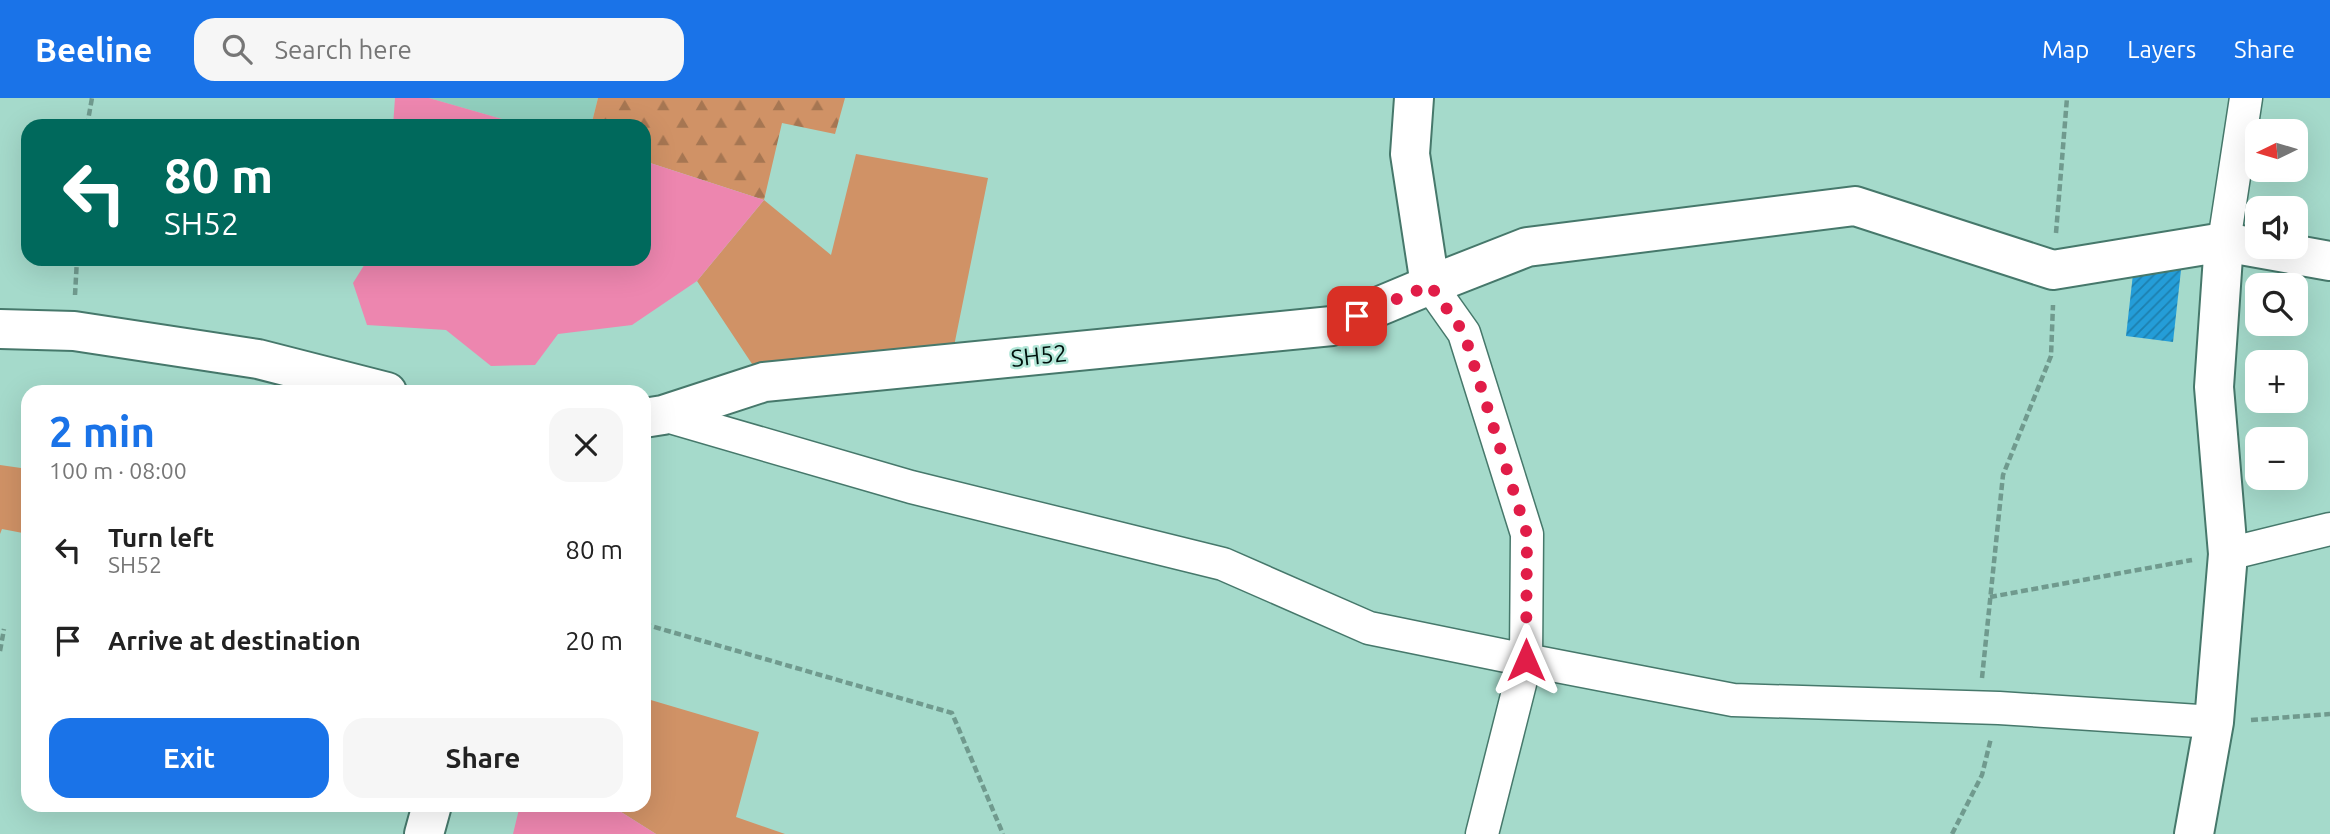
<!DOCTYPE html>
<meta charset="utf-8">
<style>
:root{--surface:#fff;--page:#f6f6f6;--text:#222;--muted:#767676;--accent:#1a73e8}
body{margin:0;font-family:Ubuntu,sans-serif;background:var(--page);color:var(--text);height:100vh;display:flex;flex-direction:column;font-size:26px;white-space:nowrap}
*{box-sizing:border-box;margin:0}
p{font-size:23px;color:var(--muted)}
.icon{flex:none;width:38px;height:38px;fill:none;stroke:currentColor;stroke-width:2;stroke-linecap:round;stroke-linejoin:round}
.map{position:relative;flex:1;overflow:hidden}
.drawer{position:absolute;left:21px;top:287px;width:630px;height:427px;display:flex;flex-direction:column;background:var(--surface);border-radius:21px;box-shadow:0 7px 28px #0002}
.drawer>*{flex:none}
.top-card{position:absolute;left:21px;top:21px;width:630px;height:147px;border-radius:21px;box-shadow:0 7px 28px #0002;background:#00695c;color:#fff;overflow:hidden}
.needle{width:46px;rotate:265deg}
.fabs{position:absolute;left:2245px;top:21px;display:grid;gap:14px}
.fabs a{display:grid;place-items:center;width:63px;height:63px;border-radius:14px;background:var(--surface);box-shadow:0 7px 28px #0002;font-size:35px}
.pin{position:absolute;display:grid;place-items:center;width:60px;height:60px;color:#fff;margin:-30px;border-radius:14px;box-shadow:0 4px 10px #0006}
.me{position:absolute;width:77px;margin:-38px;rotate:0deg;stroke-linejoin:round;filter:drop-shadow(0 0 5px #0008)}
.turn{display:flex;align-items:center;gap:24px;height:147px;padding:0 28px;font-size:32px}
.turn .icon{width:91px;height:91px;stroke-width:2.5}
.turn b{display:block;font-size:49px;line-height:60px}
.round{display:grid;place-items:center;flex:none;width:74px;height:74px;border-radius:21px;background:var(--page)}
.summary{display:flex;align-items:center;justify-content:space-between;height:119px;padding:0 28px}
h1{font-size:42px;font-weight:600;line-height:52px;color:var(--accent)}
.cta{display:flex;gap:14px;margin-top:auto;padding:14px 28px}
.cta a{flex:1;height:80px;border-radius:21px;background:var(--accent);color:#fff;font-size:28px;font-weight:600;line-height:80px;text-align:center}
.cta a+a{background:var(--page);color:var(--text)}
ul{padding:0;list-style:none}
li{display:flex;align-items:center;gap:21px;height:91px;padding:0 28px}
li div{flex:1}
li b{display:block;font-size:26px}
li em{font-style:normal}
header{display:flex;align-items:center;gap:42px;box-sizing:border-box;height:98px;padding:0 35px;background:var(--accent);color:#fff}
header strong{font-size:33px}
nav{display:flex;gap:38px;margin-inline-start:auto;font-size:24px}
.search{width:490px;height:63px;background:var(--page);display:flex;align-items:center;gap:18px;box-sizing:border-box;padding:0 24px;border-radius:21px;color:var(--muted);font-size:26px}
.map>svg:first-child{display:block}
.built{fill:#90cebd}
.green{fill:#d09266}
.forest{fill:url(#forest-firs)}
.water{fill:#ed86af}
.building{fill:url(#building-hatch)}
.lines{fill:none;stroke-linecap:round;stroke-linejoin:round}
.minor-casing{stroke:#46786b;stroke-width:35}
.major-casing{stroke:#46786b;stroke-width:42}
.highway-casing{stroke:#46786b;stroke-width:42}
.path{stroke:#709a8e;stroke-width:4.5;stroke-dasharray:7 3.5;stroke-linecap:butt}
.minor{stroke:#fff;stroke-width:32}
.major{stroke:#fff;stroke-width:38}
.highway{stroke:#fff;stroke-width:38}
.route{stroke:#e11d48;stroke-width:12;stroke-dasharray:0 21.6}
.labels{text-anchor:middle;stroke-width:5;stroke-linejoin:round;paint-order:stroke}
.street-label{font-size:24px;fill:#00110d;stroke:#b2e7d8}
</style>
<header>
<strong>Beeline</strong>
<div class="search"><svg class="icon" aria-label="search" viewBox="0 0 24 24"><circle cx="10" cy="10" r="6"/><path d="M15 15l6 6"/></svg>Search here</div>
<nav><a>Map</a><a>Layers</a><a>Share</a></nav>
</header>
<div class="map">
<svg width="2330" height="736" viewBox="0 0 2330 736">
<defs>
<pattern id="forest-firs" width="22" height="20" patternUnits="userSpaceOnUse" patternTransform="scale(1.75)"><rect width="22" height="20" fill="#d09266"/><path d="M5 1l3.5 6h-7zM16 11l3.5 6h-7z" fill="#a67652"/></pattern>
<pattern id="building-hatch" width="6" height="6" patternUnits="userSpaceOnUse" patternTransform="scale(1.75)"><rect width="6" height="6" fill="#249dd8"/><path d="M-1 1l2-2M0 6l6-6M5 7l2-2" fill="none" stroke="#1d7fae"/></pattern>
</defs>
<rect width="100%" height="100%" fill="#a5dacb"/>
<path class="built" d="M429,0H598L591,28H527Z"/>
<path class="green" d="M856,56L988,80L950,268L764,284L697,183L764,102L831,157Z
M0,367L28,371V436L2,431L0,436Z
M644,600L759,634L736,719L785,736H656L610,707H644Z"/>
<path class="forest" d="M598,0H845L835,36L782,25L764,102L644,63V28H591Z"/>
<path class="water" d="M395,0H429L527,28H393Z
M644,63L764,102L697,183L632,227L558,236L535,267L491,268L446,232L367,227L353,185L368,161H644Z
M520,707H610L656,736H513Z"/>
<path class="building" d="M2134,167L2181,172L2173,244L2126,238Z"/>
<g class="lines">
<defs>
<path id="minor" d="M2224,144L2246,0
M1430,187L1464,235L1527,436L1526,562L1482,736
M663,317L911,389L1223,466L1369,530L1526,562L1733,602L1999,610L2214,624
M2228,456L2330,431"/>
<path id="major" d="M2224,144L2330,163
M0,231L74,233L258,261L387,294
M644,320L663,317L764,284L1332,228L1430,187
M424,736L432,707"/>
<path id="highway" d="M1414,0L1410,56L1430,187L1527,149L1855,108L2053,172L2224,144L2214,289L2228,456L2214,624L2194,736"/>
</defs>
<use href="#minor" class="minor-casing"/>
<use href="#major" class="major-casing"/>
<use href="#highway" class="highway-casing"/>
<path class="path" d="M87,28L92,0
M2056,135L2067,0
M75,197L77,161
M1990,499L2192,462
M644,526L952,615L1003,736
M0,553L4,531
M1982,580L2003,377L2051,258L2053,207
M2251,622L2330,616
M1952,736L1982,677L1991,640"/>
<use href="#minor" class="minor"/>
<use href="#major" class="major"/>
<use href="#highway" class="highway"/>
</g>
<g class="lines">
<path class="route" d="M1357,218L1430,187L1464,235L1527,436L1526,562"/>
</g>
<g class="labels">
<g class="street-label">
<text transform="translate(1039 258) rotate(-6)" y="8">SH52</text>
</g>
</g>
</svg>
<div class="fabs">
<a><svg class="needle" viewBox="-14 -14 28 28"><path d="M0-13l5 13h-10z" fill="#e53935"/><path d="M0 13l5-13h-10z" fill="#767676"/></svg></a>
<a><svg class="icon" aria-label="sound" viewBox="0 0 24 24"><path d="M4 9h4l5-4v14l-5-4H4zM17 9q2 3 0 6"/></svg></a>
<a><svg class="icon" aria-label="search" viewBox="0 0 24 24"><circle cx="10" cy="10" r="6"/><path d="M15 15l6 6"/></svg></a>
<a>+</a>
<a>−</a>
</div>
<div class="pin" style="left:1357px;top:218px;background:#d93025"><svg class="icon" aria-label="arrive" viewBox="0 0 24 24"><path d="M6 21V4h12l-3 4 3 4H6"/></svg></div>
<svg class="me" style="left:1526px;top:562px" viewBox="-20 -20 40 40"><path d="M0-17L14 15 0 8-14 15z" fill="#e11d48" stroke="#fff" stroke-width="4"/></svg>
<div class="top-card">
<div class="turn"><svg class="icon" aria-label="left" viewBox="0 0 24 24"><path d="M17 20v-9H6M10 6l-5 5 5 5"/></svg><div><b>80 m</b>SH52</div></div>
</div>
<section class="drawer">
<div class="summary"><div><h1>2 min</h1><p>100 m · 08:00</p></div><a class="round"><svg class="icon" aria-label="close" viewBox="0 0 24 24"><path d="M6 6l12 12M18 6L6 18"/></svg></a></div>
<ul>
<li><svg class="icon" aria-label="left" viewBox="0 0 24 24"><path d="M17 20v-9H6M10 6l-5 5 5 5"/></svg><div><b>Turn left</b><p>SH52</p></div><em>80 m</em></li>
<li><svg class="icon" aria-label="arrive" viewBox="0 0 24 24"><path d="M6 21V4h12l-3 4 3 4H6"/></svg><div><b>Arrive at destination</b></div><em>20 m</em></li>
</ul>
<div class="cta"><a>Exit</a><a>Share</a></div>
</section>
</div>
